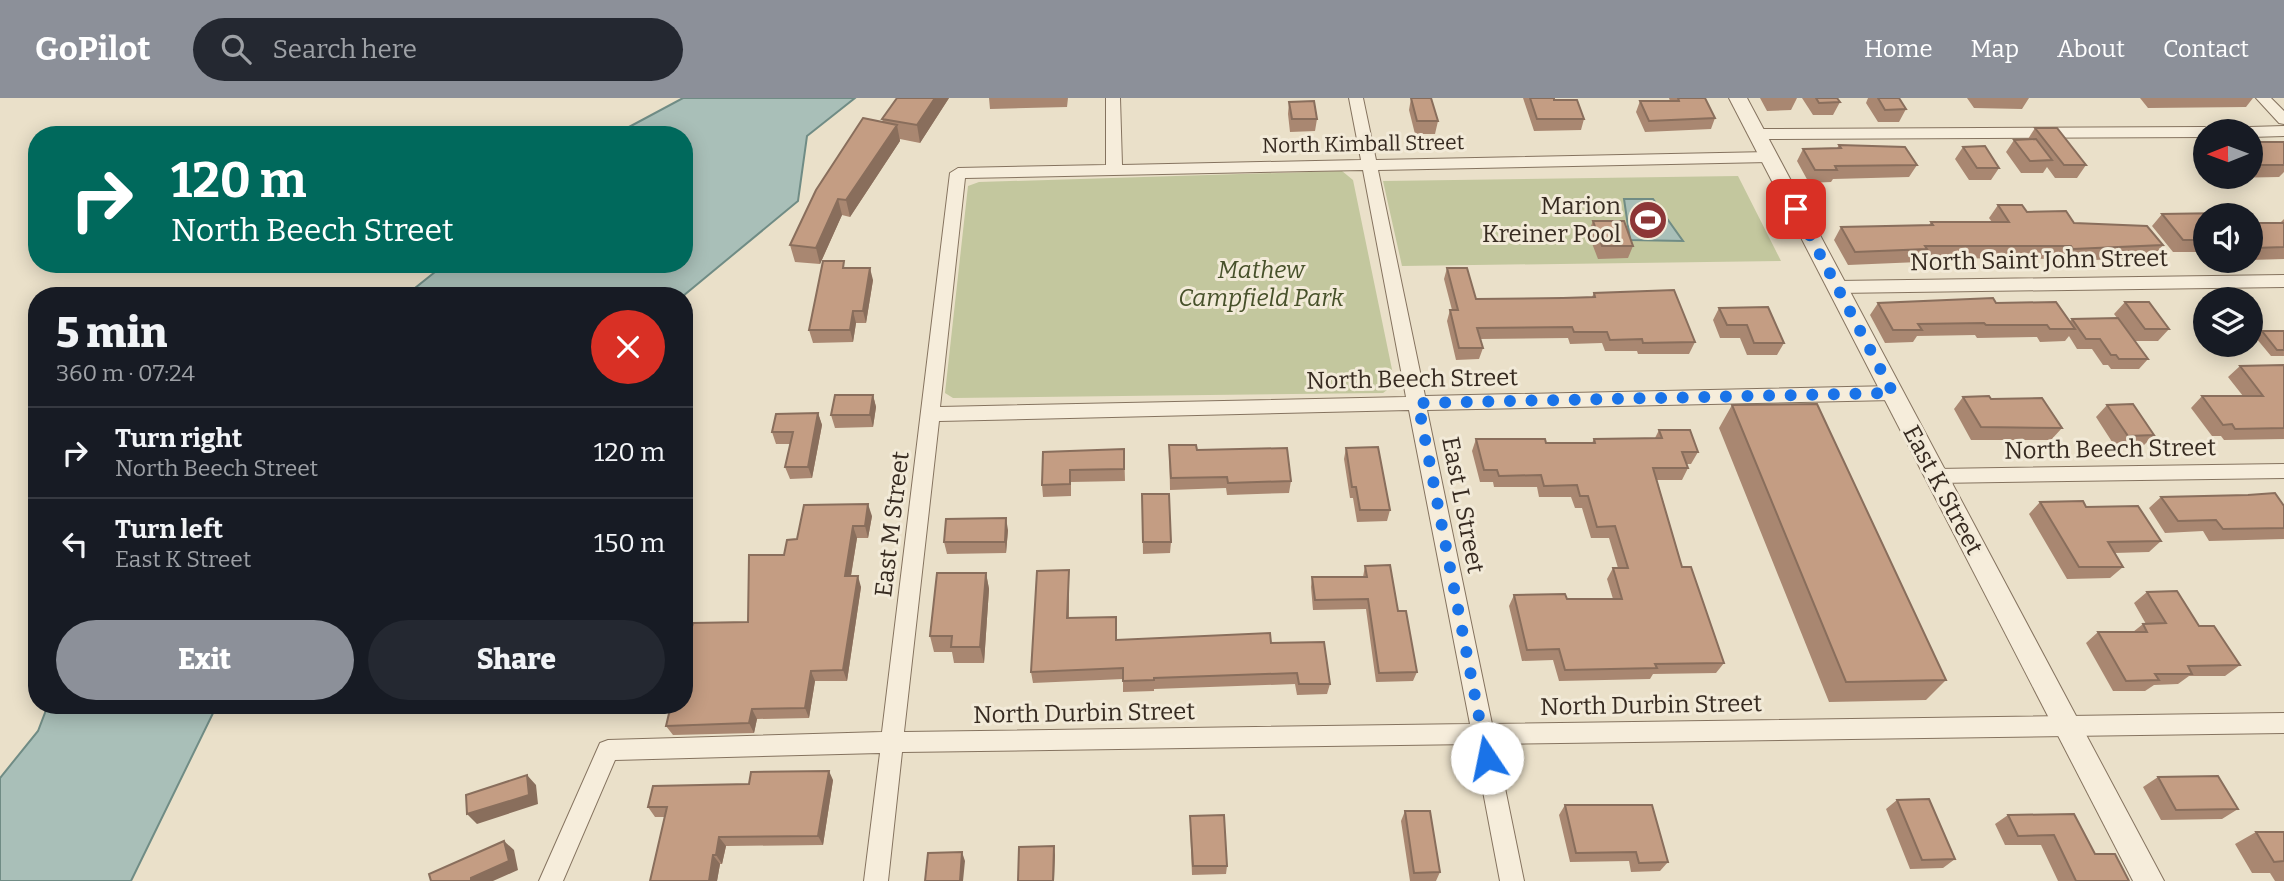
<!DOCTYPE html>
<meta charset="utf-8">
<style>
:root{--surface:#171b24;--page:#242831;--text:#f1f3f6;--muted:#9ea1a6;--line:#363941;--accent:#8c9099}
body{margin:0;font-family:Bitter,serif;background:var(--page);color:var(--text);height:100vh;display:flex;flex-direction:column;font-size:26px;white-space:nowrap}
*{box-sizing:border-box;margin:0}
p{font-size:23px;color:var(--muted)}
.icon{flex:none;width:38px;height:38px;fill:none;stroke:currentColor;stroke-width:2;stroke-linecap:round;stroke-linejoin:round}
.map{position:relative;flex:1;overflow:hidden}
.side{position:absolute;left:28px;top:189px;width:665px;height:427px;display:flex;flex-direction:column;background:var(--surface);border-radius:28px;box-shadow:0 4px 18px #0003}
.side>*{flex:none}
.top-card{position:absolute;left:28px;top:28px;width:665px;height:147px;border-radius:28px;box-shadow:0 4px 18px #0003;background:#00695c;color:#fff;overflow:hidden}
.needle{width:46px;rotate:269deg}
.buttons{position:absolute;left:2193px;top:21px;display:grid;gap:14px}
.buttons a{display:grid;place-items:center;width:70px;height:70px;border-radius:50%;background:var(--surface);box-shadow:0 4px 18px #0003;font-size:35px}
.pin{position:absolute;display:grid;place-items:center;width:60px;height:60px;color:#fff;margin:-30px;border-radius:14px;box-shadow:0 4px 10px #0006}
.me{position:absolute;width:77px;margin:-38px;rotate:349deg;stroke-linejoin:round;filter:drop-shadow(0 0 5px #0008)}
.turn{display:flex;align-items:center;gap:24px;height:147px;padding:0 28px;font-size:32px}
.turn .icon{width:91px;height:91px;stroke-width:2.5}
.turn b{display:block;font-size:49px;line-height:60px}
.round{display:grid;place-items:center;flex:none;width:74px;height:74px;border-radius:37px;background:var(--page)}
.headline{display:flex;align-items:center;justify-content:space-between;height:119px;padding:0 28px}
h1{font-size:42px;font-weight:800;line-height:52px}
.action{display:flex;gap:14px;margin-top:auto;padding:14px 28px}
.action a{flex:1;height:80px;border-radius:42px;background:var(--accent);color:#fff;font-size:28px;font-weight:800;line-height:80px;text-align:center}
.action a+a{background:var(--page);color:var(--text)}
ul{padding:0;list-style:none}
li{display:flex;align-items:center;gap:21px;height:91px;padding:0 28px;border-top:2px solid var(--line)}
li div{flex:1}
li b{display:block;font-size:26px}
li em{font-style:normal}
header{display:flex;align-items:center;gap:42px;box-sizing:border-box;height:98px;padding:0 35px;background:var(--accent);color:#fff}
header strong{font-size:33px}
nav{display:flex;gap:38px;margin-inline-start:auto;font-size:24px}
.search{width:490px;height:63px;background:var(--page);display:flex;align-items:center;gap:18px;box-sizing:border-box;padding:0 24px;border-radius:38px;color:var(--muted);font-size:26px}
.map>svg:first-child{display:block}
.green{fill:#c3c79e}
.water{fill:#a9bfb8;stroke:#708c85;stroke-width:2}
.lines{fill:none;stroke-linecap:round;stroke-linejoin:round}
.minor-casing{stroke:#85735f;stroke-width:2}
.tertiary-casing{stroke:#85735f;stroke-width:2}
.minor{fill:#f6eddb;fill-rule:evenodd}
.tertiary{fill:#f6eddb;fill-rule:evenodd}
.wall{fill:#a98771}
.shaded-wall{fill:#896e5c}
.building{fill:#c49d83;stroke:#896e5c;stroke-width:2}
.route{stroke:#1a73e8;stroke-width:12;stroke-dasharray:0 21.6}
.labels{text-anchor:middle;stroke-width:6;stroke-linejoin:round;paint-order:stroke}
.far-street-label{font-size:21px;fill:#372b21;stroke:#f2ead8}
.poi-label{font-size:24px;fill:#372b21;stroke:#f2ead8;text-anchor:end}
.street-label{font-size:24px;fill:#372b21;stroke:#f2ead8}
.park-label{font-size:24px;font-style:italic;fill:#47512a;stroke:#f2ead8}
</style>
<header>
<strong>GoPilot</strong>
<div class="search"><svg class="icon" aria-label="search" viewBox="0 0 24 24"><circle cx="10" cy="10" r="6"/><path d="M15 15l6 6"/></svg>Search here</div>
<nav><a>Home</a><a>Map</a><a>About</a><a>Contact</a></nav>
</header>
<div class="map">
<svg width="2284" height="783" viewBox="0 0 2284 783">
<rect width="100%" height="100%" fill="#eae0c9"/>
<path class="green" d="M1342,73L1353,82L1395,286L1383,295L953,300L945,295L968,88L979,84Z
M1738,78L1781,163L1402,168L1383,83Z"/>
<path class="water" d="M683,0H855L807,38L798,103L683,198H405L445,166H684V37H614Z
M1624,101H1653L1683,143L1630,142Z
M48,607H217L131,783H0V680L38,633Z"/>
<g class="lines">
<defs>
<path id="minor" d="M1106,0H1120L1122,67L1361,62L1349,0H1363L1376,62L1769,54L1777,59L1769,64L1378,72L1425,298L1893,288L1899,290L1902,295L1899,300L1893,302L1427,312L1492,626L2284,615V635L1496,646L1524,783H1500L1474,646L902,654L888,783H864L880,655L615,662L563,783H539L600,645L608,642L882,634L950,75L958,70L1106,67ZM1363,72L1406,299L940,309L965,80ZM1409,312L1470,626L904,634L939,323Z
M2256,0H2271L2284,13V26L2279,25Z
M2284,28V38L2250,39V33H2243L2250,29Z
M2205,29L2212,33H2205V39L1757,41L1750,36L1757,31Z
M2284,177V189L1837,195L1829,189L1837,183Z
M2284,366V380L1936,385L1929,383L1926,378L1929,373L1936,371Z"/>
<path id="tertiary" d="M1729,0H1747L2164,783H2133Z"/>
</defs>
<use href="#minor" class="minor-casing"/>
<use href="#tertiary" class="tertiary-casing"/>
<use href="#minor" class="minor"/>
<use href="#tertiary" class="tertiary"/>
</g>
<path class="wall" d="M949,0L920,45L900,41V43L850,119L842,117L820,166L795,164L790,147L883,24L882,21Z
M989,0H1068L1067,9L990,11Z
M1411,0L1438,23L1435,36H1415L1409,12Z
M1523,0H1554V2L1584,21L1581,32L1534,33Z
M1669,0H1705L1715,20L1711,31L1645,34L1636,14L1640,3H1670Z
M1760,0H1797L1791,12L1767,13Z
M1802,0H1837L1840,4L1833,17H1813Z
M1868,0H1899L1906,11L1899,24H1878L1866,5Z
M1967,0H2029L2022,11L1974,10Z
M2140,0H2253L2246,9L2148,10Z
M1289,4L1317,21L1315,33L1290,34L1288,16Z
M2035,30L2086,67L2077,80H2055L2047,69L2043,75H2021L2006,54L2014,42L2028,41Z
M2250,44H2284V74L2279,79L2226,80L2225,79H2250Z
M1839,47L1917,67L1909,79L1833,81L1831,84L1809,85L1797,63L1803,51L1837,50Z
M1963,49L1999,70L1991,82H1969L1955,61Z
M1998,107L2027,114L2163,147L2152,160L2063,163L2062,161L1921,160L1919,164L1848,167L1834,142L1841,129L1929,127L1931,124H1992L1989,120Z
M2162,116L2205,117V154H2173L2152,128Z
M2284,121V161L2250,162V125H2280Z
M1593,123L1633,148L1628,160L1598,161L1588,135Z
M846,170L873,182L866,225H856L853,244L813,245L809,232Z
M1447,170L1476,201L1563,200L1592,199L1594,195L1695,244L1689,256H1638L1637,253H1605L1602,245L1570,246L1568,240L1480,241L1483,250L1479,261L1456,262L1447,223L1450,212H1452L1444,181Z
M2125,204L2169,231L2158,243H2135L2148,261L2139,271H2111L2108,267H2103L2092,251H2077L2069,238L2065,243L2040,244L2037,239L1977,240L1975,237L1917,238L1913,244L1885,245L1870,217L1878,205H1996L2070,223L2072,221L2117,220L2114,216Z
M1719,210L1784,245L1777,257H1747L1740,240H1720L1713,222Z
M2262,233H2284V258H2271L2256,240Z
M2284,267V341L2224,342L2221,338H2212L2191,310L2202,298H2243L2228,279L2240,268Z
M873,297L876,309L873,329L835,330L831,317Z
M1963,299L1991,301L2062,330L2051,342H1971L1954,311Z
M1732,307L1946,582L1926,602L1829,604L1719,330Z
M2107,307L2154,337L2142,349L2116,350L2096,319Z
M818,315L822,327L812,380L790,381L785,369L790,346H776L772,334Z
M1659,332L1698,354L1691,366H1687L1688,370L1682,382H1657L1682,469L1724,565L1716,575L1653,576L1650,581L1559,583L1553,562L1522,563L1509,508L1514,497L1567,501H1613L1607,481L1613,470H1618L1609,440H1591L1582,410H1575L1571,399H1539L1537,389H1494L1493,384H1480L1472,353L1476,341L1546,345H1592L1594,341L1655,340Z
M1169,347L1197,352L1291,383L1289,395L1227,397L1226,390L1170,392Z
M1346,350L1390,412L1387,423L1357,424L1353,400H1350L1344,361Z
M1124,351L1125,383L1071,384V398L1043,399L1042,387L1043,354Z
M1142,396L1171,444L1170,455L1143,456Z
M2248,397L2284,408V441L2209,443L2203,433L2165,435L2149,410L2161,399Z
M2040,404L2086,409L2161,443L2149,454L2114,455L2123,469L2110,480L2067,481L2029,416Z
M872,418L868,440H857L851,478L861,489L847,583H815L809,620L757,621L754,635L673,637L666,628L748,524L784,457L797,441Z
M1008,432L1006,455L947,456L944,444Z
M1365,468L1398,513L1417,574L1413,583L1376,584L1366,511L1313,512L1311,489L1312,479H1363Z
M1069,472V520L1116,542L1271,545L1330,586L1327,596L1297,597L1295,586L1154,591V593L1123,594V581L1033,585L1031,574Z
M986,475L989,491L984,565H954L952,554H934L930,538Z
M2147,494L2199,528L2240,567L2225,578H2189L2178,586L2154,587L2145,593H2113L2086,545L2098,534H2133L2143,526H2146L2134,505Z
M2158,679L2238,711L2222,721L2161,722L2143,689Z
M833,682L823,747L726,748L722,766H720L717,783H650L665,719H655L648,709L749,686Z
M1897,702L1955,761L1943,770L1910,771L1886,711Z
M1565,707L1668,764L1660,773L1631,774L1629,763L1570,764L1559,717Z
M1405,713L1440,774L1436,783H1410L1401,723Z
M2008,717L2095,756L2129,783H2058L2041,747H2005L1995,726Z
M1190,718L1227,768L1226,776L1192,777L1190,727Z
M2256,734H2284V783H2275L2270,775H2252L2235,746Z"/>
<path class="shaded-wall" d="M935,0H949L920,45L917,27Z
M897,27L900,43L850,119L846,102Z
M838,101L842,117L820,166L816,150Z
M870,170L873,182L866,225L863,213Z
M853,213L856,225L853,244L850,232Z
M873,297L876,309L873,329L870,317Z
M818,315L822,327L812,380L808,369Z
M868,406L872,418L868,440L865,428Z
M1006,420L1008,432L1006,455L1005,444Z
M853,428L857,440L849,489L845,478Z
M1069,472V484L1068,531L1067,520Z
M986,475L989,491L984,565L980,549Z
M858,478L861,489L847,583L843,572Z
M811,573L815,583L809,620L805,610Z
M752,611L757,621L754,635L749,625Z
M829,673L833,682L823,747L818,738Z
M527,677L536,687L538,706L477,726L467,716Z
M719,739L726,748L722,766L716,757Z
M504,743L514,752L518,772L493,783H471V780Z
M1054,748L1055,757L1054,783H1053Z
M962,754L965,763L963,783H960Z
M713,757L720,766L717,783H709Z"/>
<path class="building" d="M897,0H935L917,27L882,21Z
M1411,0H1431L1438,23H1417Z
M1530,0H1554V2H1577L1584,21H1537Z
M1678,0H1705L1715,20L1649,23L1640,3H1679Z
M1816,0H1837L1840,4L1819,5Z
M1878,0H1899L1906,11L1885,12Z
M1314,3L1317,21H1292L1289,4Z
M863,20L897,27L846,102L838,101L816,150L790,147L816,92Z
M2035,30H2057L2086,67H2064Z
M2036,41L2052,62L2030,63L2014,42Z
M2250,44H2284V67H2250Z
M1839,47L1905,49L1917,67L1835,68L1837,72H1815L1803,51L1841,50Z
M1985,48L1999,70H1977L1963,49Z
M1998,107H2022L2027,114L2066,113L2074,125L2147,128L2163,147L2073,151L2071,148H1925L1927,151L1855,154L1841,129L1933,127L1931,124H2009Z
M2225,115L2227,117H2205V142H2183L2162,116Z
M1593,123H1624L1633,148H1602Z
M2250,125H2284V149L2254,150L2250,146Z
M823,163H844L843,170H870L863,213H853L850,232H809Z
M1447,170H1467L1476,201L1563,200L1595,199L1594,195L1674,192L1695,244L1643,245L1642,241L1610,242L1607,234H1574L1572,229L1477,230L1483,250H1459L1450,212H1458Z
M1993,200L1996,205L2056,204L2075,231H2050L2047,227H1986L1984,225L1918,226L1922,232H1893L1878,205Z
M2125,204H2149L2169,231H2145Z
M1768,209L1784,245H1754L1747,227H1727L1719,210Z
M2118,220L2148,261H2119L2116,257H2111L2100,241H2086L2072,221Z
M2262,233H2284V252H2277Z
M2284,267V330L2235,331L2232,326L2223,327L2202,298H2263L2240,268Z
M835,297H873L870,317H831Z
M1989,298L1991,301L2042,300L2062,330L1981,329L1963,299Z
M1817,306L1946,582L1846,584L1732,307Z
M2133,306L2154,337L2128,338L2107,307Z
M818,315L808,369H785L793,334H772L776,316Z
M1659,332H1690L1698,354H1682L1688,370H1653L1682,469H1691L1724,565L1655,566L1657,570L1565,572L1559,551L1527,552L1514,497L1565,496L1567,501H1622L1613,470H1628L1615,428L1597,429L1588,398H1580L1577,387L1544,388L1541,377L1499,378L1497,372H1484L1476,341H1545L1546,345H1595L1594,341L1662,340Z
M1169,347H1196L1197,352L1287,350L1291,383L1228,385L1227,379L1171,380Z
M1378,349L1390,412H1360L1356,389H1352L1346,350Z
M1124,351V371L1070,372V386L1042,387L1043,354Z
M2275,395L2284,408V430L2223,431L2216,422L2178,423L2161,399L2248,397Z
M1142,396H1169L1171,444H1143Z
M2083,403L2086,409L2138,408L2161,443L2108,444L2123,469H2079L2040,404Z
M868,406L865,428H853L845,478H858L843,572L811,573L805,610L752,611L749,625L666,628L671,607H684V559L693,525L748,524L749,457H784L787,442L797,441L804,407Z
M1006,420L1005,444H944L946,421Z
M1390,467L1398,513H1406L1417,574L1379,575L1368,501L1315,502L1312,479H1367L1365,468Z
M1069,472L1067,520L1116,519V542L1270,535L1271,545L1324,544L1330,586H1299L1297,575L1154,580V582L1123,583V570L1031,574L1037,473Z
M937,475H986L980,549H951L952,538H930Z
M2177,493L2199,528H2214L2240,567L2188,568L2192,576H2155L2159,582L2126,583L2098,534H2147L2143,526L2166,525L2147,494Z
M829,673L818,738L719,739L716,757H713L709,783H650L667,709H648L653,688L749,686L751,674Z
M527,677L529,697L467,716L466,697Z
M2218,678L2238,711L2176,712L2158,679Z
M1929,701L1955,761L1922,762L1897,702Z
M1565,707H1652L1668,764L1639,765L1636,754L1576,755Z
M1405,713H1430L1440,774L1414,775Z
M2074,716L2095,756H2115L2129,783H2076L2054,737L2018,738L2008,717Z
M1224,717L1227,768H1193L1190,718Z
M2256,734H2284V763L2274,764Z
M504,743L509,763L471,780V783H431L429,776Z
M1054,748L1053,783H1018L1019,749Z
M962,754L960,783H925L928,755Z"/>
<g class="lines">
<path class="route" d="M1487,660L1418,305L1893,295L1796,111"/>
</g>
<defs>
<symbol id="stadium-disc" viewBox="-11 -11 22 22"><circle r="9.5" fill="#8d3637" stroke="#f2ead8"/><path d="M0-5a6.5 5 0 1 0 0 10a6.5 5 0 1 0 0-10ZM-3.5-1.8h7v3.6h-7Z" fill="#fff"/></symbol>
</defs>
<g fill-rule="evenodd">
<use href="#stadium-disc" x="1626" y="100" width="44" height="44"/>
</g>
<g class="labels">
<g class="far-street-label">
<text transform="translate(1363 46) rotate(-1)" y="7">North Kimball Street</text>
</g>
<g class="poi-label">
<text x="1621" y="116">Marion<tspan x="1621" dy="28">Kreiner Pool</tspan></text>
</g>
<g class="street-label">
<text transform="translate(2039 162) rotate(-1)" y="8">North Saint John Street</text>
<text transform="translate(1412 281) rotate(-1)" y="8">North Beech Street</text>
<text transform="translate(2110 351) rotate(-1)" y="8">North Beech Street</text>
<text transform="translate(1943 392) rotate(62)" y="8">East K Street</text>
<text transform="translate(1463 407) rotate(79)" y="8">East L Street</text>
<text transform="translate(892 426) rotate(-83)" y="8">East M Street</text>
<text transform="translate(1651 607) rotate(-1)" y="8">North Durbin Street</text>
<text transform="translate(1084 615) rotate(-1)" y="8">North Durbin Street</text>
</g>
<g class="park-label">
<text x="1261" y="180">Mathew<tspan x="1261" dy="28">Campfield Park</tspan></text>
</g>
</g>
</svg>
<div class="buttons">
<a><svg class="needle" viewBox="-14 -14 28 28"><path d="M0-13l5 13h-10z" fill="#e53935"/><path d="M0 13l5-13h-10z" fill="#9ea1a6"/></svg></a>
<a><svg class="icon" aria-label="sound" viewBox="0 0 24 24"><path d="M4 9h4l5-4v14l-5-4H4zM17 9q2 3 0 6"/></svg></a>
<a><svg class="icon" aria-label="layers" viewBox="0 0 24 24"><path d="M12 4l9 5-9 5-9-5zM3 14l9 5 9-5"/></svg></a>
</div>
<div class="pin" style="left:1796px;top:111px;background:#d93025"><svg class="icon" aria-label="arrive" viewBox="0 0 24 24"><path d="M6 21V4h12l-3 4 3 4H6"/></svg></div>
<svg class="me" style="left:1487px;top:660px" viewBox="-20 -20 40 40"><circle r="19" fill="#fff"/><path d="M0-13L10 11 0 6-10 11z" fill="#1a73e8"/></svg>
<div class="top-card">
<div class="turn"><svg class="icon" aria-label="right" viewBox="0 0 24 24"><path d="M7 20v-9h11M14 6l5 5-5 5"/></svg><div><b>120 m</b>North Beech Street</div></div>
</div>
<section class="side">
<div class="headline"><div><h1>5 min</h1><p>360 m · 07:24</p></div><a class="round" style="background:#d93025;color:#fff"><svg class="icon" aria-label="close" viewBox="0 0 24 24"><path d="M6 6l12 12M18 6L6 18"/></svg></a></div>
<ul>
<li><svg class="icon" aria-label="right" viewBox="0 0 24 24"><path d="M7 20v-9h11M14 6l5 5-5 5"/></svg><div><b>Turn right</b><p>North Beech Street</p></div><em>120 m</em></li>
<li><svg class="icon" aria-label="left" viewBox="0 0 24 24"><path d="M17 20v-9H6M10 6l-5 5 5 5"/></svg><div><b>Turn left</b><p>East K Street</p></div><em>150 m</em></li>
</ul>
<div class="action"><a>Exit</a><a>Share</a></div>
</section>
</div>
